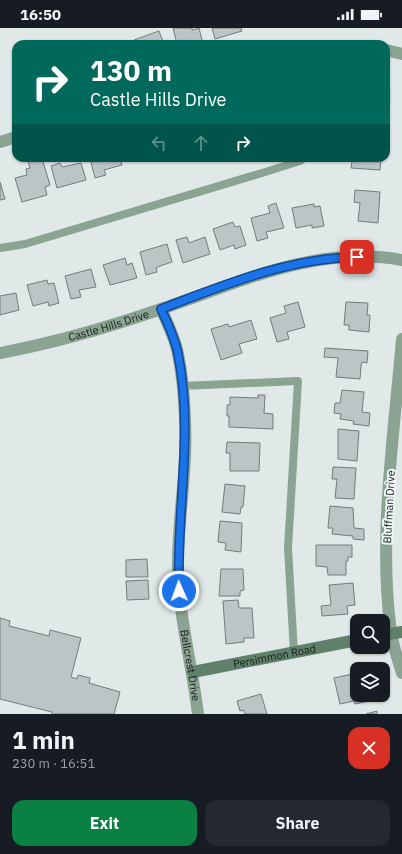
<!DOCTYPE html>
<meta charset="utf-8">
<style>
:root{--surface:#171b24;--page:#242831;--text:#f1f3f6;--muted:#9ea1a6;--accent:#0b8043}
body{margin:0;font-family:"IBM Plex Sans",sans-serif;background:var(--page);color:var(--text);height:100vh;display:flex;flex-direction:column;font-size:15px;white-space:nowrap}
*{box-sizing:border-box;margin:0}
p{font-size:13px;color:var(--muted)}
.icon{flex:none;width:22px;height:22px;fill:none;stroke:currentColor;stroke-width:2;stroke-linecap:round;stroke-linejoin:round}
.map{position:relative;height:686px;overflow:hidden}
.side{display:flex;flex-direction:column;background:var(--surface);flex:1}
.side>*{flex:none}
.banner{position:absolute;left:12px;top:12px;width:378px;height:122px;border-radius:12px;box-shadow:0 1px 3px #0004;background:#00695c;color:#fff;overflow:hidden}
.tools{position:absolute;left:350px;top:586px;display:grid;gap:8px}
.tools a{display:grid;place-items:center;width:40px;height:40px;border-radius:8px;background:var(--surface);box-shadow:0 1px 3px #0004;font-size:20px}
.pin{position:absolute;display:grid;place-items:center;width:34px;height:34px;color:#fff;margin:-17px;border-radius:8px;box-shadow:0 2px 6px #0006}
.me{position:absolute;width:44px;margin:-22px;rotate:358deg;stroke-linejoin:round;filter:drop-shadow(0 0 3px #0008)}
.turn{display:flex;align-items:center;gap:14px;height:84px;padding:0 12px;font-size:18px}
.turn .icon{width:52px;height:52px;stroke-width:2.5}
.turn b{display:block;font-size:28px;line-height:34px}
.lanes{display:flex;align-items:center;height:38px;padding:0 12px;background:#0003;justify-content:center;gap:20px;direction:ltr}
.lanes .off{opacity:.35}
.round{display:grid;place-items:center;flex:none;width:42px;height:42px;border-radius:12px;background:var(--page)}
.summary{display:flex;align-items:center;justify-content:space-between;height:68px;padding:0 12px}
h1{font-size:24px;font-weight:700;line-height:30px}
.action{display:flex;gap:8px;margin-top:auto;padding:8px 12px}
.action a{flex:1;height:46px;border-radius:12px;background:var(--accent);color:#fff;font-size:16px;font-weight:700;line-height:46px;text-align:center}
.action a+a{background:var(--page);color:var(--text)}
.status{display:flex;justify-content:space-between;align-items:center;height:28px;padding:0 20px;background:var(--surface);direction:ltr}
.status svg{height:11px;fill:currentColor}
.map>svg:first-child{display:block}
.building{fill:#bcc4c6;stroke:#737b7d}
.lines{fill:none;stroke-linecap:round;stroke-linejoin:round}
.lane{stroke:#8ba393;stroke-width:8}
.street{stroke:#8ba393;stroke-width:12}
.secondary{stroke:#5f816b;stroke-width:12}
.route-casing{stroke:#114b97;stroke-width:10}
.route{stroke:#1a73e8;stroke-width:7}
.labels{text-anchor:middle;stroke-width:4;stroke-linejoin:round;paint-order:stroke}
.street-label{font-size:11px;fill:#181b1b;stroke:#edf6f5}
</style>
<div class="status"><b>16:50</b><svg viewBox="0 0 49 12"><path d="M0 12V9h3v3zM5 12V6h3v6zM10 12V3h3v9zM15 12V0h3v12zM26 1h20v11H26zM47 4h2v5h-2z"/></svg></div>
<div class="map">
<svg width="402" height="686" viewBox="0 0 402 686">
<rect width="100%" height="100%" fill="#e0e9e8"/>
<path class="building" d="M173,0H192V2L199,0L203,16H177Z
M212,0H241L242,3L215,11Z
M159,3L164,16H135L134,12Z
M386,67H390L387,84H386Z
M27,130H42L50,157L45,159L47,167L22,174L15,150L27,147L26,141L30,140Z
M90,130H120L122,137L104,142L106,147L95,150Z
M131,130H142L132,133Z
M360,130H381L380,142L351,140L352,133H360Z
M60,135L62,139L81,135L86,152L57,160L51,138Z
M0,154L5,171L0,172Z
M355,162L380,164L378,195L358,193L360,175L354,174Z
M276,175L284,200L266,204L268,210L257,213L251,190L270,185L268,178Z
M314,176V179L320,178L324,198L312,200V197L296,200L292,180Z
M233,194L235,199L240,198L246,217L235,221L234,217L220,222L213,201Z
M187,209L189,215L205,209L210,226L183,235L176,212Z
M167,216L172,234L160,238L156,240L157,244L146,247L140,224Z
M125,230L127,237L132,235L137,250L110,257L103,237Z
M91,241L96,259L79,262L81,269L71,271L65,248Z
M47,252L48,256L54,255L59,275L49,278L48,274L33,278L27,257Z
M16,265L19,282L0,287V268Z
M298,274L305,299L287,304L289,311L277,314L270,290L286,285L284,278Z
M346,274L368,275L367,287H370L369,304L349,302V297H344Z
M251,292L257,311L239,316L242,325L221,332L211,301L228,296L229,299Z
M325,320L368,323L367,335L362,334L361,338L360,351L336,349L338,330L324,329Z
M342,362L364,364L362,384L370,385L369,398L353,396L354,393L340,391L341,386L334,385L335,375H340Z
M258,367H265L264,385L273,386V401L229,399V388H227V377H230V369L258,370Z
M338,401L359,403L357,433L338,431Z
M227,414L260,415L259,443H230V425H226Z
M333,439L356,440L354,471L335,470L337,451H332Z
M225,456L245,458L243,479H241L240,486L222,484Z
M330,478L353,480L354,500L364,501V512L353,511V508L332,506L333,500H328Z
M220,493L242,495L241,524L225,522L226,515L218,514Z
M316,517H352V529H348V533H346V547H328L327,539L316,538Z
M147,531L148,549H126V532Z
M221,541H243L244,562L240,563V568H219Z
M148,552L149,571L127,572L126,553Z
M353,555L355,577L347,578L348,586L322,588L321,578L331,577L329,557Z
M238,572L239,580H252L254,610H244V614L226,616L223,573Z
M0,590L10,593L9,598L49,608L50,602L81,610L71,649L77,651L78,647L90,650L89,655L120,664L114,686H52V684L0,671Z
M357,645V667H374L375,672L355,676L354,673L340,676L334,650Z
M261,666L267,686H245L243,682L240,683L237,673Z
M377,683V686H366Z"/>
<g class="lines">
<path class="lane" d="M0,220L25,216L262,145L300,133L304,130
M182,358L298,353L288,520L294,625"/>
<g class="street">
<path d="M386,22L402,26"/>
<path d="M0,114L16,109"/>
<path id="s1" d="M161,281C168,296 175,310 178,326C185,359 187,411 184,445C182,475 178,505 178,536C178,586 192,636 198,686"/>
<path d="M402,311C394,408 378,508 391,604C393,618 398,632 402,645"/>
<path id="s2" d="M0,325C54,315 109,299 161,281C241,254 315,217 402,232"/>
</g>
<g class="secondary">
<path d="M383,607L402,604"/>
<path id="s3" d="M193,644L357,612"/>
</g>
</g>
<g class="lines">
<defs>
<path id="route" d="M179,563C176,485 194,404 178,326C175,310 168,296 161,281C224,257 289,230 357,229"/>
</defs>
<use href="#route" class="route-casing"/>
<use href="#route" class="route"/>
</g>
<g class="labels">
<g class="street-label">
<text dy="4" stroke="none"><textPath href="#s2" startOffset="112">Castle Hills Drive</textPath></text>
<text transform="translate(389 479) rotate(-87)" y="4">Bluffman Drive</text>
<text dy="4" stroke="none"><textPath href="#s3" startOffset="83">Persimmon Road</textPath></text>
<text dy="4" stroke="none"><textPath href="#s1" startOffset="361">Bellcrest Drive</textPath></text>
</g>
</g>
</svg>
<div class="tools">
<a><svg class="icon" aria-label="search" viewBox="0 0 24 24"><circle cx="10" cy="10" r="6"/><path d="M15 15l6 6"/></svg></a>
<a><svg class="icon" aria-label="layers" viewBox="0 0 24 24"><path d="M12 4l9 5-9 5-9-5zM3 14l9 5 9-5"/></svg></a>
</div>
<div class="pin" style="left:357px;top:229px;background:#d93025"><svg class="icon" aria-label="arrive" viewBox="0 0 24 24"><path d="M6 21V4h12l-3 4 3 4H6"/></svg></div>
<svg class="me" style="left:179px;top:563px" viewBox="-20 -20 40 40"><circle r="17" fill="#1a73e8" stroke="#fff" stroke-width="3"/><path d="M0-11L8 9 0 5-8 9z" fill="#fff"/></svg>
<div class="banner">
<div class="turn"><svg class="icon" aria-label="right" viewBox="0 0 24 24"><path d="M7 20v-9h11M14 6l5 5-5 5"/></svg><div><b>130 m</b>Castle Hills Drive</div></div>
<div class="lanes"><svg class="icon off" aria-label="left" viewBox="0 0 24 24"><path d="M17 20v-9H6M10 6l-5 5 5 5"/></svg><svg class="icon off" aria-label="ahead" viewBox="0 0 24 24"><path d="M12 20V5M6 11l6-6 6 6"/></svg><svg class="icon" aria-label="right" viewBox="0 0 24 24"><path d="M7 20v-9h11M14 6l5 5-5 5"/></svg></div>
</div>
</div>
<section class="side">
<div class="summary"><div><h1>1 min</h1><p>230 m · 16:51</p></div><a class="round" style="background:#d93025;color:#fff"><svg class="icon" aria-label="close" viewBox="0 0 24 24"><path d="M6 6l12 12M18 6L6 18"/></svg></a></div>
<div class="action"><a>Exit</a><a>Share</a></div>
</section>
